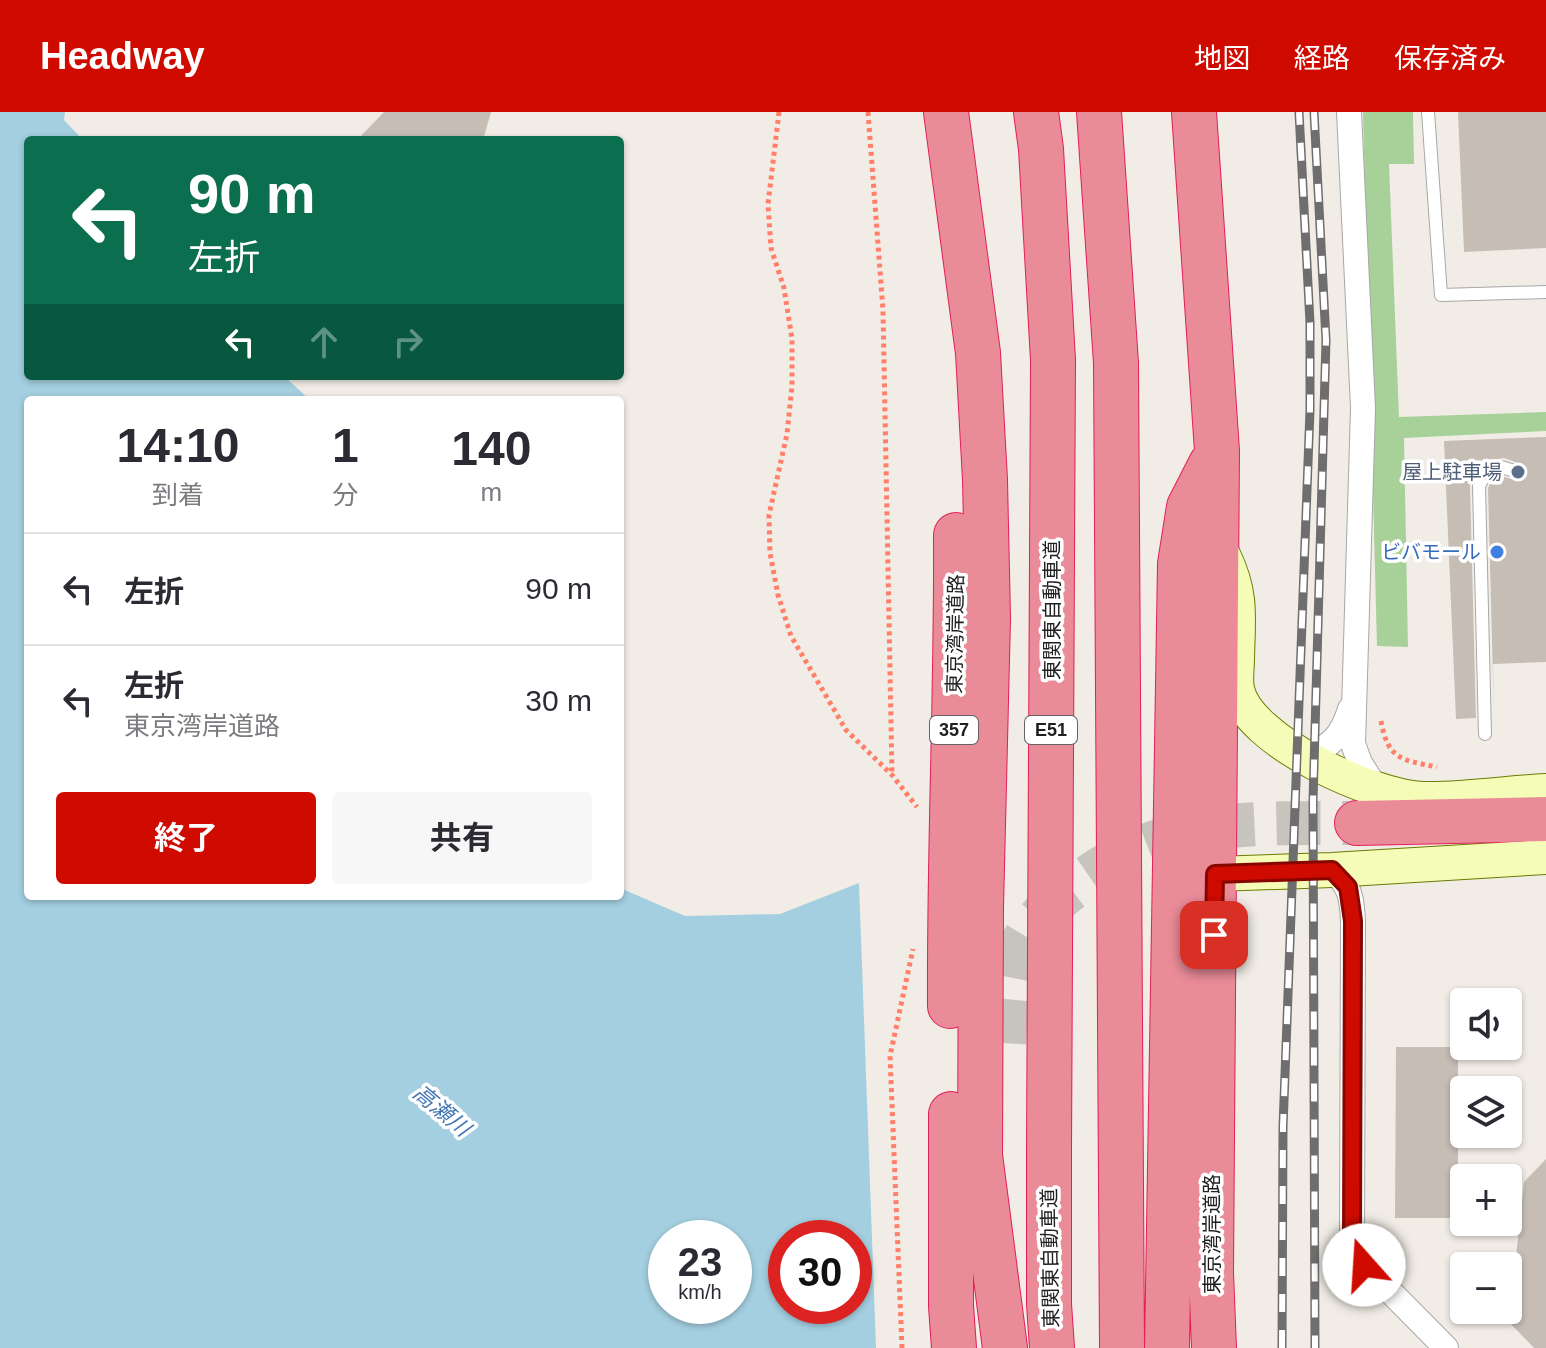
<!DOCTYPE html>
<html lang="ja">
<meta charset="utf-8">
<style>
:root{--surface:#fff;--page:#f7f7f7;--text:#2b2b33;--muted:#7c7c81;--line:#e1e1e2;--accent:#cf0b00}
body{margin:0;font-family:Helvetica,"Noto Sans JP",sans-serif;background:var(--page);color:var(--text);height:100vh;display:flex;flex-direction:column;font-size:30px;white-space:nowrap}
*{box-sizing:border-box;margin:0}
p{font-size:26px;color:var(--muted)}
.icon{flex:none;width:44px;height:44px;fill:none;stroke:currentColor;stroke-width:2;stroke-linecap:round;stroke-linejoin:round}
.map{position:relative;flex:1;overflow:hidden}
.panel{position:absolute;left:24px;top:284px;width:600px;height:504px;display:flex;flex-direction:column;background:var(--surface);border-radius:8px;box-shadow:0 2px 6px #0004}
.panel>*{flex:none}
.hud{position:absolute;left:24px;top:24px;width:600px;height:244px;border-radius:8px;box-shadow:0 2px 6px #0004;background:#0b6e4f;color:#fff;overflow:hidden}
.fabs{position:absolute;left:1450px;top:876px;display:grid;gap:16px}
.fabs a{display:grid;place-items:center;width:72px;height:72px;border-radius:8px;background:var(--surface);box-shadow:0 2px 6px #0004;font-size:40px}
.speed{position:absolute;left:648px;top:1108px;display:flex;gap:16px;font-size:40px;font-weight:700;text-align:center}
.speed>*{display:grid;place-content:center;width:104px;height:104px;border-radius:50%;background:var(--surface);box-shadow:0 2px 6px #0004;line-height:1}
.speed small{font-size:20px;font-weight:400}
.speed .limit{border:12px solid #d22;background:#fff;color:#111}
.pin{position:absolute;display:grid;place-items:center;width:68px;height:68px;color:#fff;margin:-34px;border-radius:16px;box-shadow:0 4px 12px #0006}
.me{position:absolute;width:88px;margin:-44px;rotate:341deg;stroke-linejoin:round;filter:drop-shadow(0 0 6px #0008)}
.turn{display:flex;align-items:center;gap:28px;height:168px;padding:0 32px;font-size:36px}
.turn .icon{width:104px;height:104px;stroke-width:2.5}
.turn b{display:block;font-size:56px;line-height:68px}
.lanes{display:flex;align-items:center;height:76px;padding:0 32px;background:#0003;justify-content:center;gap:40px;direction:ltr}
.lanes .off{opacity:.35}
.eta{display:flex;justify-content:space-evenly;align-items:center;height:136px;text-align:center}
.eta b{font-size:48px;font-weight:700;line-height:56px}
.primary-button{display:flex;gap:16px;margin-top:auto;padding:16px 32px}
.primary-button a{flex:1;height:92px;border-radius:8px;background:var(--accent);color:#fff;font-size:32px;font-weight:700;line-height:92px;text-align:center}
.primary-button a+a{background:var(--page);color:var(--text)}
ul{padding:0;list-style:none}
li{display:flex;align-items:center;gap:24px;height:112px;padding:0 32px;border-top:2px solid var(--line)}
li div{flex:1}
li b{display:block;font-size:30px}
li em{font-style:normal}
header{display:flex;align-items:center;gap:48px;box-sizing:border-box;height:112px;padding:0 40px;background:var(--accent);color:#fff}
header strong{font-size:38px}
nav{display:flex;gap:44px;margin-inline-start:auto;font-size:28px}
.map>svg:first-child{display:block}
.forest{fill:#a7d199}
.water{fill:#a4cfe0;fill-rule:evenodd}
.building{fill:#c6bdb5}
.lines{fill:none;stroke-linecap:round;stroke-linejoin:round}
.highway-tunnel{stroke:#c7c4be;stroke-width:44;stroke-dasharray:44 22;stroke-linecap:butt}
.lane-casing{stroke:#a7a7a7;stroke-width:14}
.street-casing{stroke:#a7a7a7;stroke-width:26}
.secondary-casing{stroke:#697d01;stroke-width:36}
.highway-casing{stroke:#e21f58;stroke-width:46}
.path{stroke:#ff7f68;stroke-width:5;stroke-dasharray:4 4;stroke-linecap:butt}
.lane{stroke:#fff;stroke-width:12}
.street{stroke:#fff;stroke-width:24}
.secondary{stroke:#f5fcb8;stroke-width:34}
.highway{stroke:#ea8b98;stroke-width:44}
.rail-casing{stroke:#6e6e6e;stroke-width:9}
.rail{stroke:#fff;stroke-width:6;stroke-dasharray:18;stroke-linecap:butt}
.route-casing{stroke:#870700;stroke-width:20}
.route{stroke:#cf0b00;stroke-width:14}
.service-dot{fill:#5c6f8a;stroke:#fff;stroke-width:3}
.shop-dot{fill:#3f7fe0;stroke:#fff;stroke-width:3}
.labels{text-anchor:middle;stroke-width:7;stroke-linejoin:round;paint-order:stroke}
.shield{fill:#fff;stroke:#636363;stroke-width:2}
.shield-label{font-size:18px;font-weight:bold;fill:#202020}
.service-label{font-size:20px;fill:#4e5e75;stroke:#fff;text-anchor:end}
.shop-label{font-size:20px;fill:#366cbe;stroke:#fff;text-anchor:end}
.street-label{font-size:20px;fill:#202020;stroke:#fff}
.water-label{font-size:22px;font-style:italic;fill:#4778b4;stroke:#fff}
</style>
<header>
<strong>Headway</strong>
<nav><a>地図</a><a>経路</a><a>保存済み</a></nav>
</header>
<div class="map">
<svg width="1546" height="1236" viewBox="0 0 1546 1236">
<rect width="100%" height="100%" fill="#f1ede6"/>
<path class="forest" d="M1363,0H1413L1414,52H1389L1399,305L1546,300V319L1404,326L1408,535L1377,534Z"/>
<path class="water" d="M0,0H65L64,8L83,28H28V264H284L310,288H28V784H620V776L685,804L780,802L859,771L876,1236H0ZM666,1126H734V1194H666ZM854,1126V1194H786V1126Z"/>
<path class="building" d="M384,0H491L483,28H357Z
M1458,0H1546V136L1464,140Z
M1546,325V550L1493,552L1494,605L1488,376L1493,366L1501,364L1519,369L1525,366L1527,359L1521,352L1504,346L1485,349L1479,354L1470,374L1476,606L1456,607L1444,329Z
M1396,935H1458V1106H1395Z
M1546,1047V1236H1534L1509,1210L1524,1070Z"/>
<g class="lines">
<path class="highway-tunnel" d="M1004,931C1006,900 1006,863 1020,835C1033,807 1057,787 1082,769C1173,704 1251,712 1357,711"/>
<defs>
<path id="lane" d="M1428,0L1441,183L1546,180
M1485,622L1479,374L1487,358L1501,355L1518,360"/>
<path id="street" d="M1349,0L1363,296L1353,632L1360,651L1376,676
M1304,647C1331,633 1341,626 1350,597
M1332,758C1350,773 1352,786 1353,809L1352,1129L1355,1142L1364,1153L1446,1236"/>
<path id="secondary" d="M1224,445C1242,482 1238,506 1237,546C1237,556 1235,567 1237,577C1247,629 1374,686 1424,687C1464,688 1506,681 1546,679
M1215,762L1332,758L1546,745"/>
<path id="highway" d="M946,0L978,241L985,368L988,506L981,796L980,1043L1005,1236
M1036,0L1041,37L1053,248L1049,1038V1192L1052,1236
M1099,0L1116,251L1122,1236
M1194,0L1217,339L1211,1161L1214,1236
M1357,711L1546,707
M950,894C949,737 957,580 956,423
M951,1002V1194L954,1236
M1167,1236L1180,452L1189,395L1211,352"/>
</defs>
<use href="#lane" class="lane-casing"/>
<use href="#street" class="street-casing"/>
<use href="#secondary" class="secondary-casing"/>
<use href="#highway" class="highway-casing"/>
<path class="path" d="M779,0L768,92L771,136L784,176L792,227V274L787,322L769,403L770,441L778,483L791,524L846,618L892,663L917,695
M868,0L883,198L892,662
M1381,609C1388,648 1402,648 1437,655
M902,1236L890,944L913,837"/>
<use href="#lane" class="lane"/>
<use href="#street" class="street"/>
<use href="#secondary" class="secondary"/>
<use href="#highway" class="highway"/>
<defs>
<path id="rail" d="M1314,0L1326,228L1313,689L1315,1236
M1282,1236L1283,1015L1310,298V211L1299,0"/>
</defs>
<use href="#rail" class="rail-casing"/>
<use href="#rail" class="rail"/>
</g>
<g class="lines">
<defs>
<path id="route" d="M1214,823L1215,762L1332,758L1348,775L1353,809L1352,1129L1355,1142L1364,1153"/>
</defs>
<use href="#route" class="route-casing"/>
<use href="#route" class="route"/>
</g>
<circle class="service-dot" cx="1518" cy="360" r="8"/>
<circle class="shop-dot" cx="1497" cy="440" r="8"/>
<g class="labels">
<g class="shield">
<rect x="930" y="604" width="48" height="28" rx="6"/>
<rect x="1025" y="604" width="52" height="28" rx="6"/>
</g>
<g class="shield-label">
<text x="954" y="624">357</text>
<text x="1051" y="624">E51</text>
</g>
<g class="service-label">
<text x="1502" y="367">屋上駐車場</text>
</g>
<g class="shop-label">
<text x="1481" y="447">ビバモール</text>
</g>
<g class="street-label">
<text transform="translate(1052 498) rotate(-90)" y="7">東関東自動車道</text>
<text transform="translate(955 522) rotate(-89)" y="7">東京湾岸道路</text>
<text transform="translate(1212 1122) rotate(-90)" y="7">東京湾岸道路</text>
<text transform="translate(1050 1146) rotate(-91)" y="7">東関東自動車道</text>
</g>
<g class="water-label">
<text transform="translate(442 998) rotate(40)" y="8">高瀬川</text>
</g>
</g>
</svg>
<div class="fabs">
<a><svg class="icon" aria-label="sound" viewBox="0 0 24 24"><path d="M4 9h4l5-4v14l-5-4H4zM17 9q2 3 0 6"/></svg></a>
<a><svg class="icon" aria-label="layers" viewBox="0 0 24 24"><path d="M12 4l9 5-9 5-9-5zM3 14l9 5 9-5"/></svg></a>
<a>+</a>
<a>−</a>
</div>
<div class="speed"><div>23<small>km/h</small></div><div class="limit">30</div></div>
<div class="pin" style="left:1214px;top:823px;background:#d93025"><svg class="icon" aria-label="arrive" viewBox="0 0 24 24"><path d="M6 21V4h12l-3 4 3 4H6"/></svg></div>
<svg class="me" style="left:1364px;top:1153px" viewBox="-20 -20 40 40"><circle r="19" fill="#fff"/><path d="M0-13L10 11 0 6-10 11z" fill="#cf0b00"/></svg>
<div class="hud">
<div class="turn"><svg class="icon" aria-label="left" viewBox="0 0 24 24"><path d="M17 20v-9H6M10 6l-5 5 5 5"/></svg><div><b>90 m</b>左折</div></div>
<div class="lanes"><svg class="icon" aria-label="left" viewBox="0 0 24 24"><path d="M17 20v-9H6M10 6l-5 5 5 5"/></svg><svg class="icon off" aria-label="ahead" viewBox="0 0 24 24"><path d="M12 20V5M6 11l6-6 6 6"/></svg><svg class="icon off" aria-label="right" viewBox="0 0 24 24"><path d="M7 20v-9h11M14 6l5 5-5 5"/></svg></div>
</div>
<section class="panel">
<div class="eta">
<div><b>14:10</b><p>到着</p></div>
<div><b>1</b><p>分</p></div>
<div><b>140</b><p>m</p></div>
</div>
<ul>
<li><svg class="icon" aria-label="left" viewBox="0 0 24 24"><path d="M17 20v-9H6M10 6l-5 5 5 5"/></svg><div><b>左折</b></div><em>90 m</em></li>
<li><svg class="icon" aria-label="left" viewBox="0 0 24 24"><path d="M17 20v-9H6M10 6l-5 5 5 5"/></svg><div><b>左折</b><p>東京湾岸道路</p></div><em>30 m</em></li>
</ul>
<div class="primary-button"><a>終了</a><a>共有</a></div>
</section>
</div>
